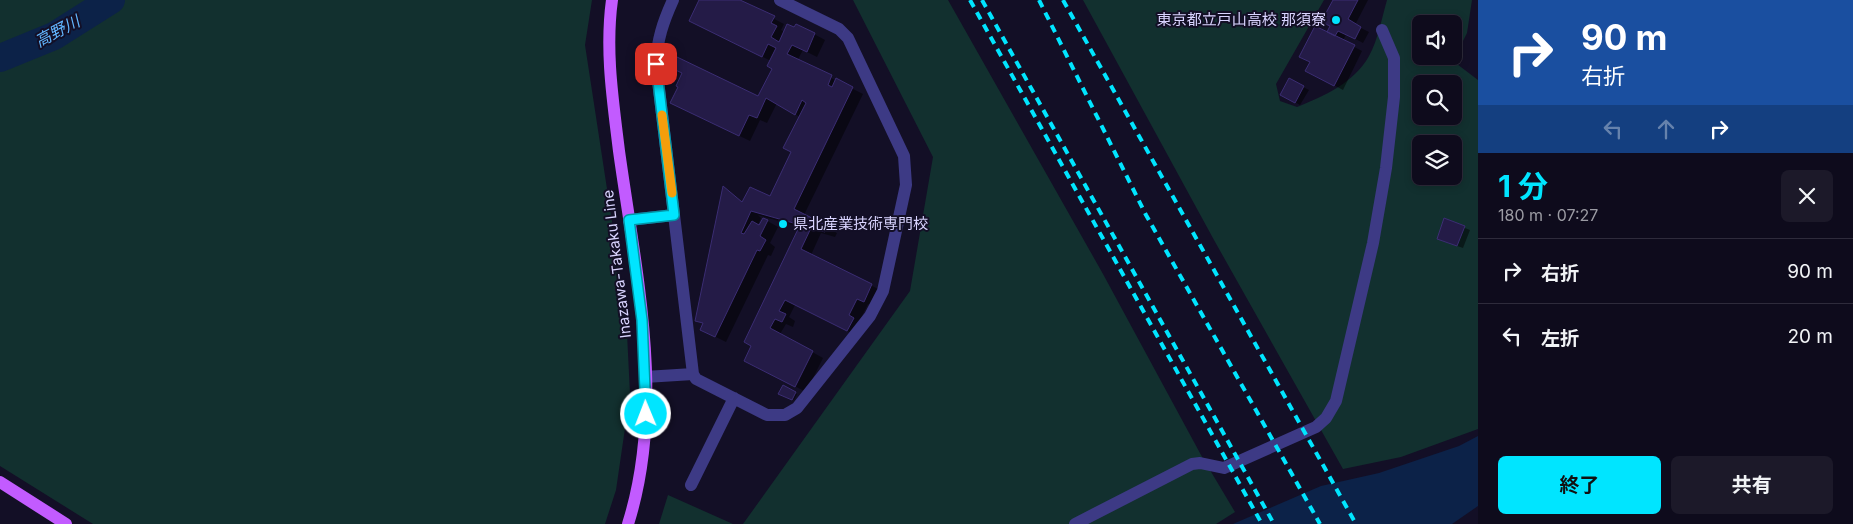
<!DOCTYPE html>
<html lang="ja">
<meta charset="utf-8">
<style>
:root{--surface:#0e0b1c;--page:#1c1929;--text:#f1f3f6;--muted:#9b9ba3;--line:#2e2b3b;--accent:#00e5ff}
body{margin:0;font-family:Inter,"Noto Sans JP",sans-serif;background:var(--page);color:var(--text);height:100vh;display:flex;flex-direction:column;font-size:19px;white-space:nowrap}
*{box-sizing:border-box;margin:0}
p{font-size:16px;color:var(--muted)}
.icon{flex:none;width:28px;height:28px;fill:none;stroke:currentColor;stroke-width:2;stroke-linecap:round;stroke-linejoin:round}
.map{position:relative;flex:1;overflow:hidden}
.drawer{display:flex;flex-direction:column;background:var(--surface);width:375px}
.drawer>*{flex:none}
.banner{background:#1a4fa0;color:#fff;overflow:hidden}
.tools{position:absolute;left:1412px;top:15px;display:grid;gap:10px}
.tools a{display:grid;place-items:center;width:50px;height:50px;border-radius:8px;background:var(--surface);box-shadow:0 2px 8px #0003,0 0 0 1px var(--line);font-size:25px}
.pin{position:absolute;display:grid;place-items:center;width:42px;height:42px;color:#fff;margin:-21px;border-radius:10px;box-shadow:0 2px 8px #0006}
.me{position:absolute;width:55px;margin:-28px;rotate:359deg;stroke-linejoin:round;filter:drop-shadow(0 0 4px #0008)}
.turn{display:flex;align-items:center;gap:18px;height:105px;padding:0 20px;font-size:22px}
.turn .icon{width:65px;height:65px;stroke-width:2.5}
.turn b{display:block;font-size:35px;line-height:42px}
.lanes{display:flex;align-items:center;height:48px;padding:0 20px;background:#0003;justify-content:center;gap:25px;direction:ltr}
.lanes .off{opacity:.35}
.round{display:grid;place-items:center;flex:none;width:52px;height:52px;border-radius:8px;background:var(--page)}
.overview{display:flex;align-items:center;justify-content:space-between;height:85px;padding:0 20px}
h1{font-size:30px;font-weight:700;line-height:38px;color:var(--accent)}
.button{display:flex;gap:10px;margin-top:auto;padding:10px 20px}
.button a{flex:1;height:58px;border-radius:8px;background:var(--accent);color:#111;font-size:20px;font-weight:700;line-height:58px;text-align:center}
.button a+a{background:var(--page);color:var(--text)}
ul{padding:0;list-style:none}
li{display:flex;align-items:center;gap:15px;height:65px;padding:0 20px;border-top:1px solid var(--line)}
li div{flex:1}
li b{display:block;font-size:19px}
li em{font-style:normal}
main{display:flex;flex:1;min-height:0}
.map>svg:first-child{display:block}
.green{fill:#12302f;fill-rule:evenodd}
.water{fill:#0c2248}
.shadow{fill:#0007}
.lines{fill:none;stroke-linecap:round;stroke-linejoin:round}
.river{stroke:#0c2248;stroke-width:28}
.building{fill:#241b47;stroke:#3b2d73}
.minor{stroke:#3d3a85;stroke-width:12}
.major{stroke:#c25bff;stroke-width:12}
.rail{stroke:#00e5ff;stroke-width:4;stroke-dasharray:8 6;stroke-linecap:butt}
.route-casing{stroke:#0095a6;stroke-width:12}
.route{stroke:#00e5ff;stroke-width:9}
.slow{stroke:#f59e0b;stroke-width:9}
.poi-dot{fill:#00e5ff;stroke:#130f26;stroke-width:2}
.labels{text-anchor:middle;stroke-width:4;stroke-linejoin:round;paint-order:stroke}
.poi-label{font-size:15px;fill:#d9d4ff;stroke:#130f26;text-anchor:end}
.street-label{font-size:15px;fill:#d9d4ff;stroke:#130f26}
.water-label{font-size:16px;font-style:italic;fill:#62b6ff;stroke:#130f26}
</style>
<main>
<div class="map">
<svg width="1478" height="524" viewBox="0 0 1478 524">
<rect width="100%" height="100%" fill="#130f26"/>
<path class="green" d="M0,0H592L585,45L626,313L630,394L616,490L605,524H93L0,466Z
M853,0H948L1103,274L1201,455L1235,512L1216,524H743L910,291L933,157Z
M1083,0H1324L1276,84L1280,101L1297,107C1324,96 1354,83 1369,56C1378,40 1382,17 1387,0H1472L1467,33L1453,61L1478,80V429L1401,457L1343,469L1214,240ZM1421,24H1454V56H1421ZM1421,84H1454V116H1421ZM1421,144H1454V176H1421Z
M668,495L733,524H659Z"/>
<path class="water" d="M1478,436V506L1452,524H1233L1321,486L1379,473L1459,446Z"/>
<path class="shadow" d="M700,0H737L784,24L781,30L785,32L814,34L825,40L817,57L803,50L797,61L863,94L804,215L837,233L835,237L821,233L811,255L882,291L874,307L868,304L859,322L858,336L795,305L789,317L795,321L793,327L786,324L780,334L823,358L806,392L756,366L800,227L758,215L761,218L758,225L760,226L764,219L778,227L770,243L775,247L771,256L768,255L726,342L712,335L704,324L697,320L724,188L746,207L770,198L793,152L800,117L777,103L767,123L760,120L750,141L682,108L680,87L683,73L673,68L759,98L774,69L771,61L701,26Z
M1334,0H1368L1355,25L1369,32L1363,43L1346,34L1343,41L1362,51L1343,90L1315,75L1331,26Z
M1289,80L1309,90L1300,105L1281,94Z
M1455,140L1460,143L1459,169L1454,168Z
M1454,170L1456,172L1455,184L1441,182L1454,176Z
M1445,220L1470,230L1463,248L1443,241Z
M783,387L797,394L794,400L780,393Z"/>
<g class="lines">
<path class="river" d="M0,58L54,36L111,0"/>
</g>
<path class="building" d="M699,0H740L775,16L771,23L777,26L771,37L779,42L787,24L794,27L796,24L815,33L807,52L792,45L787,54L832,75L828,85L832,87L836,78L853,87L794,209L828,226L825,232L751,211L741,233L744,234L752,221L759,225L763,218L768,220L760,236L766,240L760,251L757,250L715,337L700,330L703,323L695,321L723,186L742,202L750,187L770,196L791,152L783,148L806,103L802,100L795,115L766,98L757,118L749,115L739,136L670,103L678,87L676,86L682,73L671,68L677,57L758,96L772,69L767,66L776,48L768,44L762,57L689,21Z
M1333,0H1358L1348,19L1361,27L1355,39L1338,31L1335,36L1327,32L1330,26L1321,22Z
M1315,26L1355,45L1334,86L1305,71L1310,62L1299,57Z
M1289,78L1304,86L1295,103L1280,95Z
M1441,139H1455L1454,166V144H1441Z
M1441,176H1454L1453,184L1440,183Z
M1444,218L1465,226L1457,246L1437,239Z
M800,225L811,228L801,249L872,284L864,302L857,299L849,315L854,318L847,331L785,300L779,311L786,314L782,322L775,319L770,328L813,351L795,387L744,361L751,346L744,342Z
M783,385L796,392L792,400L778,394Z"/>
<g class="lines">
<path class="minor" d="M673,0C663,22 657,40 656,64L693,374L696,379L767,415H785L797,408L870,316L883,291L906,185L904,156L848,38L839,29L780,0
M629,220L674,215
M645,377L693,374
M691,485L734,398
M1075,524L1192,464L1200,463L1224,468L1316,427L1326,418L1336,401L1373,243L1386,168L1394,97V58L1382,30"/>
<path class="major" d="M612,0C605,51 613,101 619,151C636,273 666,404 628,524
M0,482L66,524"/>
<path class="rail" d="M970,0L1262,524
M982,0L1274,524
M1039,0L1146,215L1320,524
M1063,0L1356,524"/>
</g>
<g class="lines">
<defs>
<path id="route" d="M646,414L642,320L629,220L674,215L656,64"/>
</defs>
<use href="#route" class="route-casing"/>
<use href="#route" class="route"/>
<path class="slow" d="M662,115L672,193"/>
</g>
<g class="poi-dot">
<circle cx="1336" cy="20" r="5"/>
<circle cx="783" cy="224" r="5"/>
</g>
<g class="labels">
<g class="poi-label">
<text x="1326" y="25">東京都立戸山高校 那須寮</text>
<text x="793" y="229" text-anchor="start">県北産業技術専門校</text>
</g>
<g class="street-label">
<text transform="translate(617 264) rotate(-97)" y="5">Inazawa-Takaku Line</text>
</g>
<g class="water-label">
<text transform="translate(57 31) rotate(-28)" y="6">高野川</text>
</g>
</g>
</svg>
<div class="tools">
<a><svg class="icon" aria-label="sound" viewBox="0 0 24 24"><path d="M4 9h4l5-4v14l-5-4H4zM17 9q2 3 0 6"/></svg></a>
<a><svg class="icon" aria-label="search" viewBox="0 0 24 24"><circle cx="10" cy="10" r="6"/><path d="M15 15l6 6"/></svg></a>
<a><svg class="icon" aria-label="layers" viewBox="0 0 24 24"><path d="M12 4l9 5-9 5-9-5zM3 14l9 5 9-5"/></svg></a>
</div>
<div class="pin" style="left:656px;top:64px;background:#d93025"><svg class="icon" aria-label="arrive" viewBox="0 0 24 24"><path d="M6 21V4h12l-3 4 3 4H6"/></svg></div>
<svg class="me" style="left:646px;top:414px" viewBox="-20 -20 40 40"><circle r="17" fill="#00e5ff" stroke="#fff" stroke-width="3"/><path d="M0-11L8 9 0 5-8 9z" fill="#fff"/></svg>
</div>
<section class="drawer">
<div class="banner">
<div class="turn"><svg class="icon" aria-label="right" viewBox="0 0 24 24"><path d="M7 20v-9h11M14 6l5 5-5 5"/></svg><div><b>90 m</b>右折</div></div>
<div class="lanes"><svg class="icon off" aria-label="left" viewBox="0 0 24 24"><path d="M17 20v-9H6M10 6l-5 5 5 5"/></svg><svg class="icon off" aria-label="ahead" viewBox="0 0 24 24"><path d="M12 20V5M6 11l6-6 6 6"/></svg><svg class="icon" aria-label="right" viewBox="0 0 24 24"><path d="M7 20v-9h11M14 6l5 5-5 5"/></svg></div>
</div>
<div class="overview"><div><h1>1 分</h1><p>180 m · 07:27</p></div><a class="round"><svg class="icon" aria-label="close" viewBox="0 0 24 24"><path d="M6 6l12 12M18 6L6 18"/></svg></a></div>
<ul>
<li><svg class="icon" aria-label="right" viewBox="0 0 24 24"><path d="M7 20v-9h11M14 6l5 5-5 5"/></svg><div><b>右折</b></div><em>90 m</em></li>
<li><svg class="icon" aria-label="left" viewBox="0 0 24 24"><path d="M17 20v-9H6M10 6l-5 5 5 5"/></svg><div><b>左折</b></div><em>20 m</em></li>
</ul>
<div class="button"><a>終了</a><a>共有</a></div>
</section>
</main>
